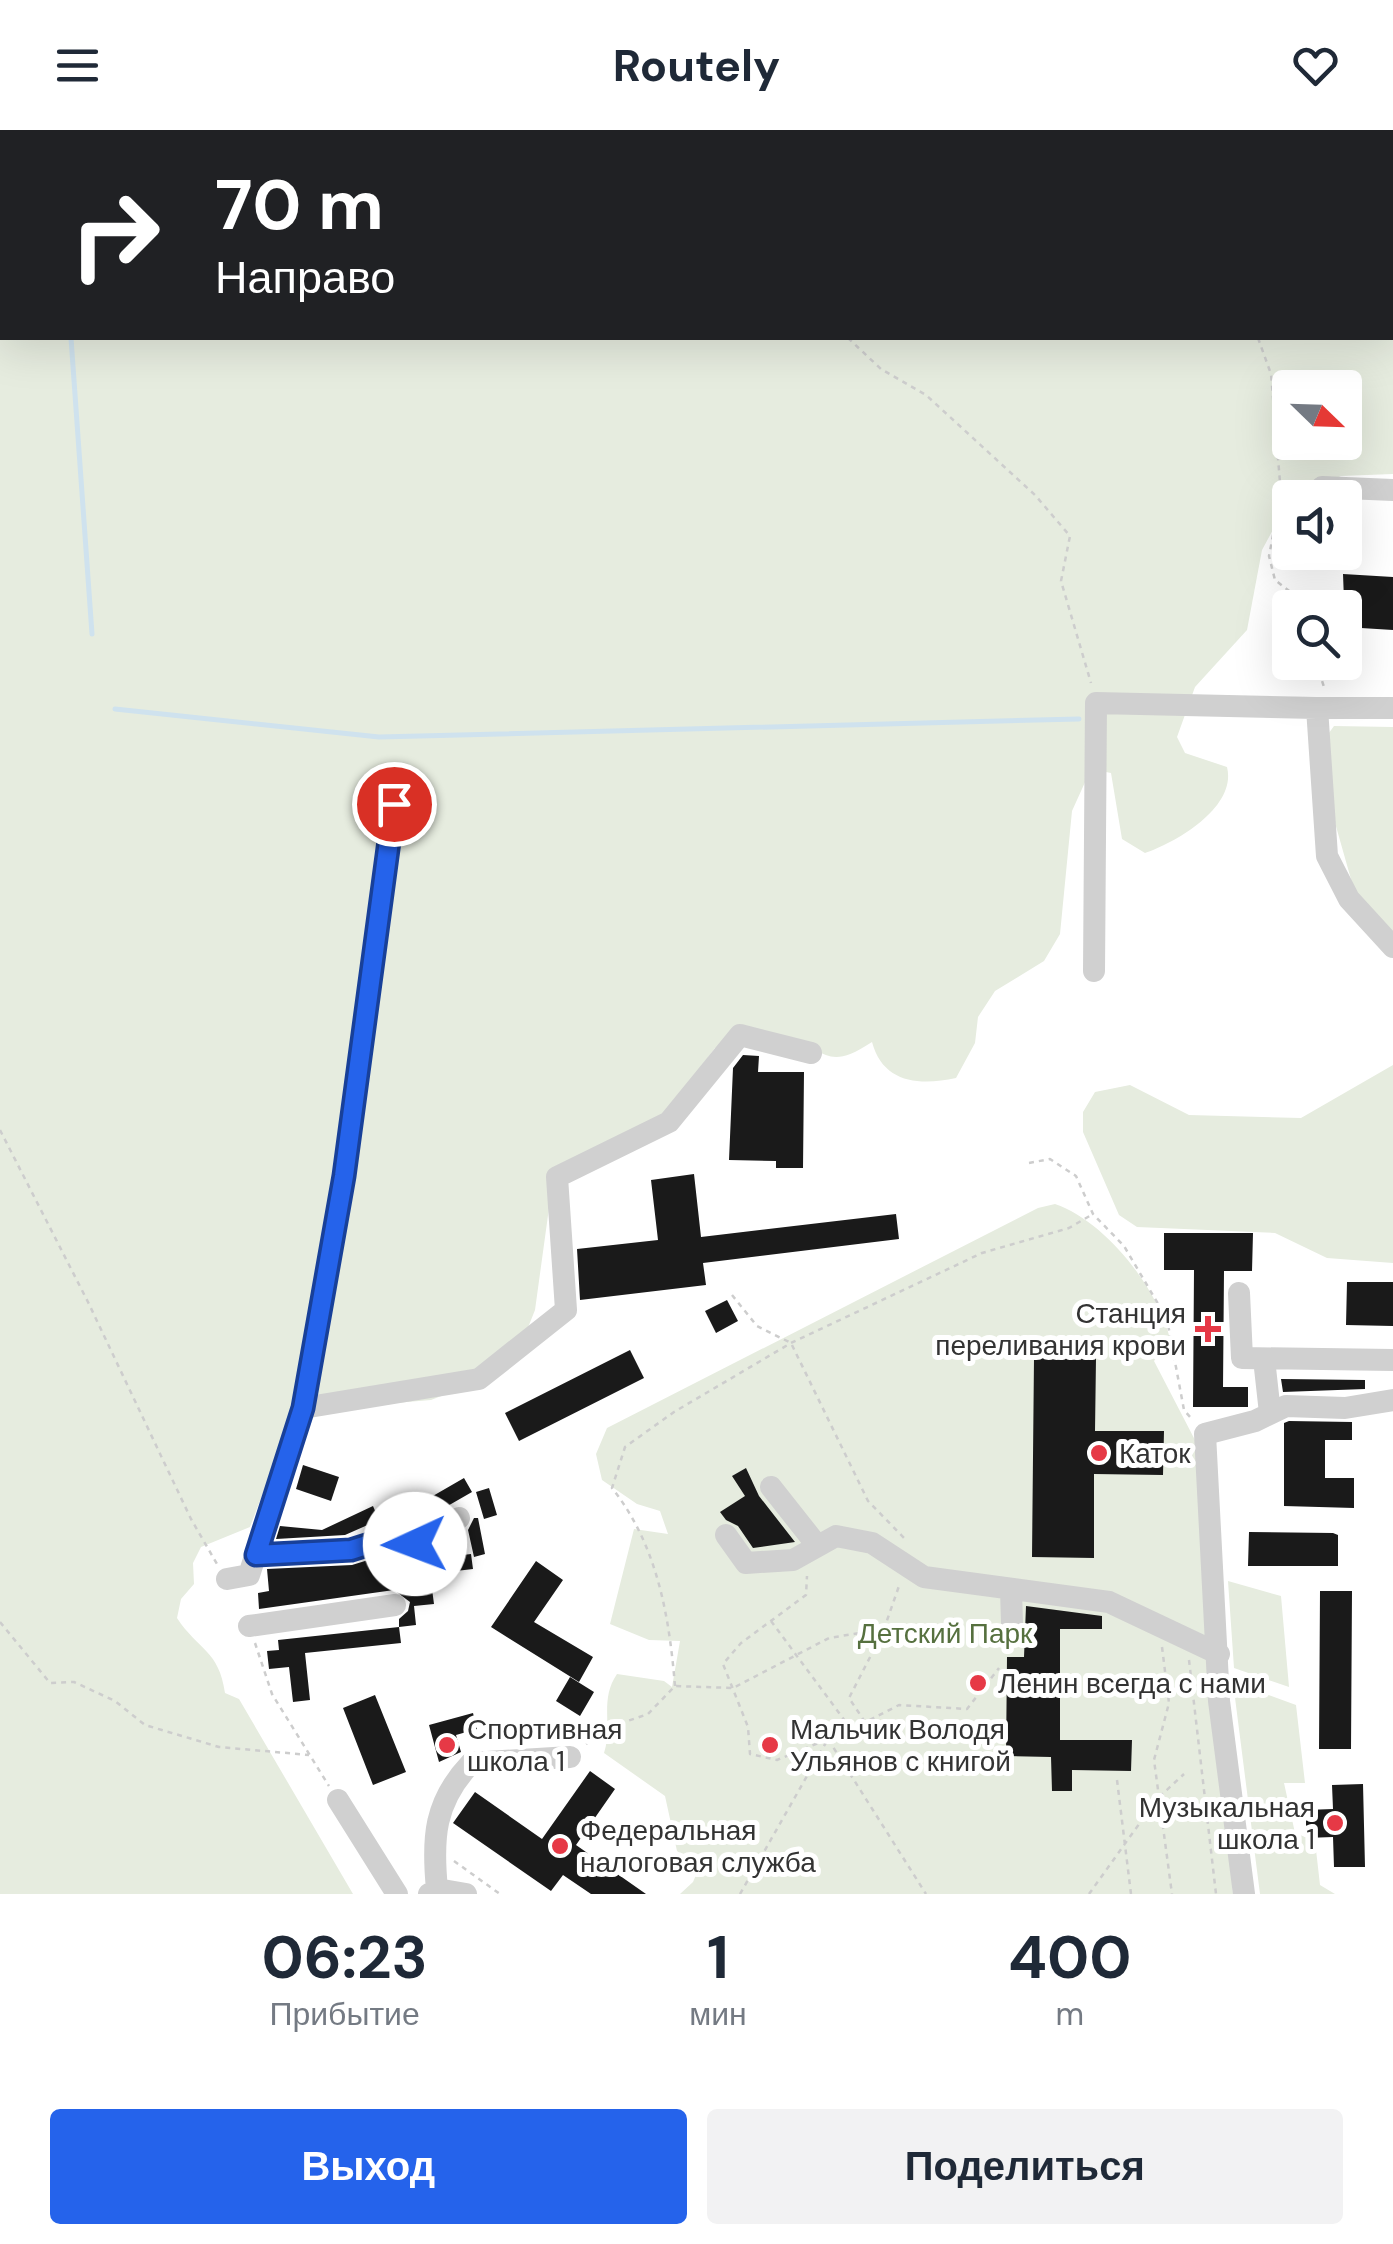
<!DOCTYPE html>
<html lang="ru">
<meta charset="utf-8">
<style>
:root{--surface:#fff;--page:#f2f2f3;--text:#1f2937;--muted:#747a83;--accent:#2563eb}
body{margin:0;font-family:"DM Sans",sans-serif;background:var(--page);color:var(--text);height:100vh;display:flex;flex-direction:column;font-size:38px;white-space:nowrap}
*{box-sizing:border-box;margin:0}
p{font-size:32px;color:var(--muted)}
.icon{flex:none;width:55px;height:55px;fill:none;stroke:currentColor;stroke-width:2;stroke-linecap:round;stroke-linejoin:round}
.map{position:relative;height:1764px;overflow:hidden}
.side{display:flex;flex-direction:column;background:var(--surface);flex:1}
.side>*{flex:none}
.banner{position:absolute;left:0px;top:0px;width:1395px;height:210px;box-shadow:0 10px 40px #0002;background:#202124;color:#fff;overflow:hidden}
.needle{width:65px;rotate:113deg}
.buttons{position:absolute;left:1272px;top:240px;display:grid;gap:20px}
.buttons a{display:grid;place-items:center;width:90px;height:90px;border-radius:10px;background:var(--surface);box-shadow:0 10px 40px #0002;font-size:50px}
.pin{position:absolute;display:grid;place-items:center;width:85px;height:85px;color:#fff;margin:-42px;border:5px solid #fff;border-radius:50%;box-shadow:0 2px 10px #0007}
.me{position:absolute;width:110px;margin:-55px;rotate:268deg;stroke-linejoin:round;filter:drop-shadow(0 0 8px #0008)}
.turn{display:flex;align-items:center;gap:35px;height:210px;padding:0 50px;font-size:45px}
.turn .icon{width:130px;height:130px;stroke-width:2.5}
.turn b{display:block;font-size:70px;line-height:85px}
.eta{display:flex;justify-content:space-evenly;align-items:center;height:170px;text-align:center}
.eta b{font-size:60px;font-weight:700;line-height:70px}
.primary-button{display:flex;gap:20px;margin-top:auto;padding:20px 50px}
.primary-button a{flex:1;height:115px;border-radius:10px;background:var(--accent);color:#fff;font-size:40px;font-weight:700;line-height:115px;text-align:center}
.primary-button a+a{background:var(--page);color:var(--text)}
header{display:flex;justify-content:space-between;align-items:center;height:130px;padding:0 50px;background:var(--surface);font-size:45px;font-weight:700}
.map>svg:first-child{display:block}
.green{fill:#e6ecdf;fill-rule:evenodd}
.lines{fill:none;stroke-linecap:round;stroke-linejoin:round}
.stream{stroke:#cfe2ee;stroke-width:5}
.building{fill:#1a1a1a}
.path{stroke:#cdcdcd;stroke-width:2.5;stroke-dasharray:5 5;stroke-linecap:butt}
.minor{stroke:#d0d0d0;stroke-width:22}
.route-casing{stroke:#184099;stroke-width:25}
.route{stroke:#2563eb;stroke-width:18}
.poi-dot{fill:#e63946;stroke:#fff;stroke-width:4}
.labels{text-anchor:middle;stroke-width:10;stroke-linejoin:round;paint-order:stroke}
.poi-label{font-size:28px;fill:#333;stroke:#fff;text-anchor:start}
.park-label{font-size:28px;fill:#56703f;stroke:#fff}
</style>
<header><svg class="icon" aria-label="menu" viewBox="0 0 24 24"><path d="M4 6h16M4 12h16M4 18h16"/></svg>Routely<svg class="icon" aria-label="heart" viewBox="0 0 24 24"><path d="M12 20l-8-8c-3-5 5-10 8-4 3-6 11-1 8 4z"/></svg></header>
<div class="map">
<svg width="1393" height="1764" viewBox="0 0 1393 1764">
<rect width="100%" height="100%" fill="#fff"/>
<path class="green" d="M0,0H1393V344L1341,346L1290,368L1262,420L1247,500L1195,557L1177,607L1185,623L1227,637C1237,677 1177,712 1145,723L1122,709L1111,643L1091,639L1072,681L1060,804L1044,831L995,861L978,887L975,913L956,948C919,956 883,953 872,912C824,944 827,915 789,913C765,912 739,917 715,918L666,983L553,1049L535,1180L525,1205L480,1251L431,1270L311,1280L290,1292L250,1397L201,1417L193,1433L194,1454L181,1469L177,1488C198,1520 219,1520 225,1563L239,1569L353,1764H0ZM2,2H1392V208H2ZM1290,258H1345V312H1290Z
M1334,596L1393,597V818L1360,781L1324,654L1326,607Z
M1393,935V1133L1327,1128L1275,1103L1137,1097L1119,1085L1083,1002V982L1095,962L1130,955L1189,985L1301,988Z
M1055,1074C1105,1091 1158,1158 1170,1209L1154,1231L1196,1312L1233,1764H680L693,1752L699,1738L677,1721L665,1666L604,1623C613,1596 599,1570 617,1544L664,1551L672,1557L680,1511L649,1510L610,1494L634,1399L668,1404L660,1381L637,1374L602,1350L596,1324L607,1298L1038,1078Z
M1228,1451L1281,1466L1289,1557L1234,1538Z
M1233,1552L1296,1575L1305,1653H1284L1295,1703L1315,1711L1320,1755L1335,1764H1260Z"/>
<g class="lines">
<path class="stream" d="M34,0L35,2
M826,0L831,2
M1392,140H1393
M71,208L92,504
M115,579L379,607L1079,589"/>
</g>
<path class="building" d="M1343,444L1393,447V500L1345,497Z
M743,925L759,926L758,942H804L803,1038H776V1031L729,1030L733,938Z
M694,1044L701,1107L896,1084L899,1109L703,1133L706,1155L580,1170L577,1119L658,1110L651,1050Z
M1164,1103H1253L1252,1141H1224L1223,1257H1248V1277H1193L1194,1140H1164Z
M1347,1152H1393V1196L1346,1195Z
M727,1170L738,1191L716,1203L705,1181Z
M630,1220L644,1248L519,1311L505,1283Z
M1034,1228H1096L1095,1301H1164L1163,1345L1094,1344V1428L1032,1427Z
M1281,1249L1365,1250V1259L1283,1262Z
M1289,1291L1352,1292V1310H1325V1348H1354V1378L1284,1376V1293Z
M303,1335L339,1347L331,1371L296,1359Z
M746,1338L759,1366L795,1412L753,1418L738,1396L726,1390L720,1382L745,1366L732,1346Z
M464,1348L472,1362L411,1397L396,1393L393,1389Z
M489,1358L497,1385L484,1389L476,1362Z
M373,1376L379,1390L345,1405L276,1409L280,1396L322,1400Z
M474,1388H478L485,1424L474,1427L468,1400Z
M1249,1402L1333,1403L1338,1405V1436H1248Z
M391,1423L405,1427L406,1432L471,1424L473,1439L430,1444L434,1474L414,1476L416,1495L399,1497V1489L408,1481L410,1472L394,1460L259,1479L258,1463L269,1461L267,1439L352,1435Z
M536,1431L563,1450L534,1492L593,1527L579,1552L491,1497Z
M1320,1461H1352L1351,1619H1319Z
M1026,1476L1102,1486V1499H1060V1610H1132L1131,1641L1072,1640V1661H1052L1051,1627L1006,1626L1007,1527H1024Z
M399,1497L401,1513L305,1523L310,1570L293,1572L289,1537L269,1539L267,1521L279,1520L278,1510Z
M570,1547L594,1562L580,1586L556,1571Z
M375,1565L406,1642L373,1655L343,1578Z
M473,1583L477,1599L456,1605L461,1622L439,1632L429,1595Z
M590,1641L615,1659L576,1715L646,1764H591L563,1745L551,1761L453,1693L475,1662L542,1709Z
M1363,1654L1365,1737H1334L1333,1707L1306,1708V1680L1333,1679L1332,1655Z"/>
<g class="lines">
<path class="path" d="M514,0L518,2
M742,0L746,2
M848,208L881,239L926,265L1035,365L1070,406L1061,451L1091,553
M1258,208L1271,244L1281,364L1269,426L1275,450L1311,478
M1316,532L1324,557
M0,1000L88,1172L191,1389L217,1434
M1029,1033L1050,1029L1076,1046L1093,1084L1124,1116L1167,1189L1184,1280L1191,1288
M732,1165L757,1196L791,1213L868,1371L906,1410
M771,1491L851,1599L828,1609L926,1764
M0,1492L50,1553L74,1552L115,1571L145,1595L219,1617L309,1625
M255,1513L272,1564L329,1656
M1162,1517L1169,1573L1154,1630L1172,1764
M1189,1530L1216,1764
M675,1556C669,1484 657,1415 612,1358L625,1317L674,1282L791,1213L982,1123L1069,1098L1093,1084
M1167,1560L1193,1565
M865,1592L849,1568L884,1500
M852,1599L899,1575L967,1579L999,1538
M586,1614L604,1599L648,1584L675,1556L733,1558L829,1508L884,1499L899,1456
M1117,1650L1131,1764
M454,1731L500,1764
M740,1764L828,1609L777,1630L750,1624L748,1597L723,1534L741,1513L806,1465L807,1446
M1089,1764L1157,1669L1184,1644"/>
<path class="minor" d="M1322,357L1393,360
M1317,578H1393
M1094,841L1096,573L1317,578L1327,726L1349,769L1393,817
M1239,1163L1242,1228L1393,1230
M1264,1229L1270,1283
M303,1278L479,1249L566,1180L557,1047L669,992L740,905L811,923
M771,1357L816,1414
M726,1405L746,1433L793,1430L836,1406L872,1413L924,1447L1109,1472L1219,1524
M256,1425L351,1420L391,1407L415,1414L459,1388
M227,1449L249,1445L303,1278L344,1046L393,675
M1011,1460L1012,1493
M249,1496L395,1475
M338,1670L397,1764
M437,1759C432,1708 434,1672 471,1633L570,1627
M429,1764L437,1759L466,1764
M1244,1764L1219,1571L1205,1304L1255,1291L1286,1276L1345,1278L1393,1270"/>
</g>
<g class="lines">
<defs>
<path id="route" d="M394,674L344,1046L303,1278L256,1425L351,1420L392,1407L415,1414"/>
</defs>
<use href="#route" class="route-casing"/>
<use href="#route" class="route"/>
</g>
<g class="poi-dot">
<path d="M1203 1184h10v10h10v10h-10v10h-10v-10h-10v-10h10z"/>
<circle cx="1099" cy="1323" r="10"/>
<circle cx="978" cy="1553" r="10"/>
<circle cx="447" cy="1615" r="10"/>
<circle cx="770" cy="1615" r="10"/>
<circle cx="1335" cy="1693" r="10"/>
<circle cx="560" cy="1716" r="10"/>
</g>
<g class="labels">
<g class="poi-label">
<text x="1186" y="1193" text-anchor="end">Станция<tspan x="1186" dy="32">переливания крови</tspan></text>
<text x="1119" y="1333">Каток</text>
<text x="998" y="1563">Ленин всегда с нами</text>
<text x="467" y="1609">Спортивная<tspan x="467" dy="32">школа 1</tspan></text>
<text x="790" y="1609">Мальчик Володя<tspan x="790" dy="32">Ульянов с книгой</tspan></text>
<text x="1315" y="1687" text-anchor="end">Музыкальная<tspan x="1315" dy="32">школа 1</tspan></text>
<text x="580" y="1710">Федеральная<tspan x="580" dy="32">налоговая служба</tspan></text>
</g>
<g class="park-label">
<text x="945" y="1513">Детский Парк</text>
</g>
</g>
</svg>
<div class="buttons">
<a><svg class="needle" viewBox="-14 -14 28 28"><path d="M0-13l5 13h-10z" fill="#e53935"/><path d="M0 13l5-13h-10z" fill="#747a83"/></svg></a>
<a><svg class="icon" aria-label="sound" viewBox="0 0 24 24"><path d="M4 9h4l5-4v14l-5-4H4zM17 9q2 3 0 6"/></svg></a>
<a><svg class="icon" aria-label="search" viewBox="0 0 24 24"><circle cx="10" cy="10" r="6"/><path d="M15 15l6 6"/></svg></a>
</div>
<div class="pin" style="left:394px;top:674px;background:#d93025"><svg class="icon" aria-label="arrive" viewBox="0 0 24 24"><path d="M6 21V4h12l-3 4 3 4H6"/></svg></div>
<svg class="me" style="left:415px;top:1414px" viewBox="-20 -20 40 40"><circle r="19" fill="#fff"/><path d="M0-13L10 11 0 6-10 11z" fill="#2563eb"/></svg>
<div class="banner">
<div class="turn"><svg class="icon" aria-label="right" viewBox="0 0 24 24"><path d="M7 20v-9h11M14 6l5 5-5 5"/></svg><div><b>70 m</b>Направо</div></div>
</div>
</div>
<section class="side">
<div class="eta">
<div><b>06:23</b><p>Прибытие</p></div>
<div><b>1</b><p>мин</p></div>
<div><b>400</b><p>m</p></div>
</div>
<div class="primary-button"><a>Выход</a><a>Поделиться</a></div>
</section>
